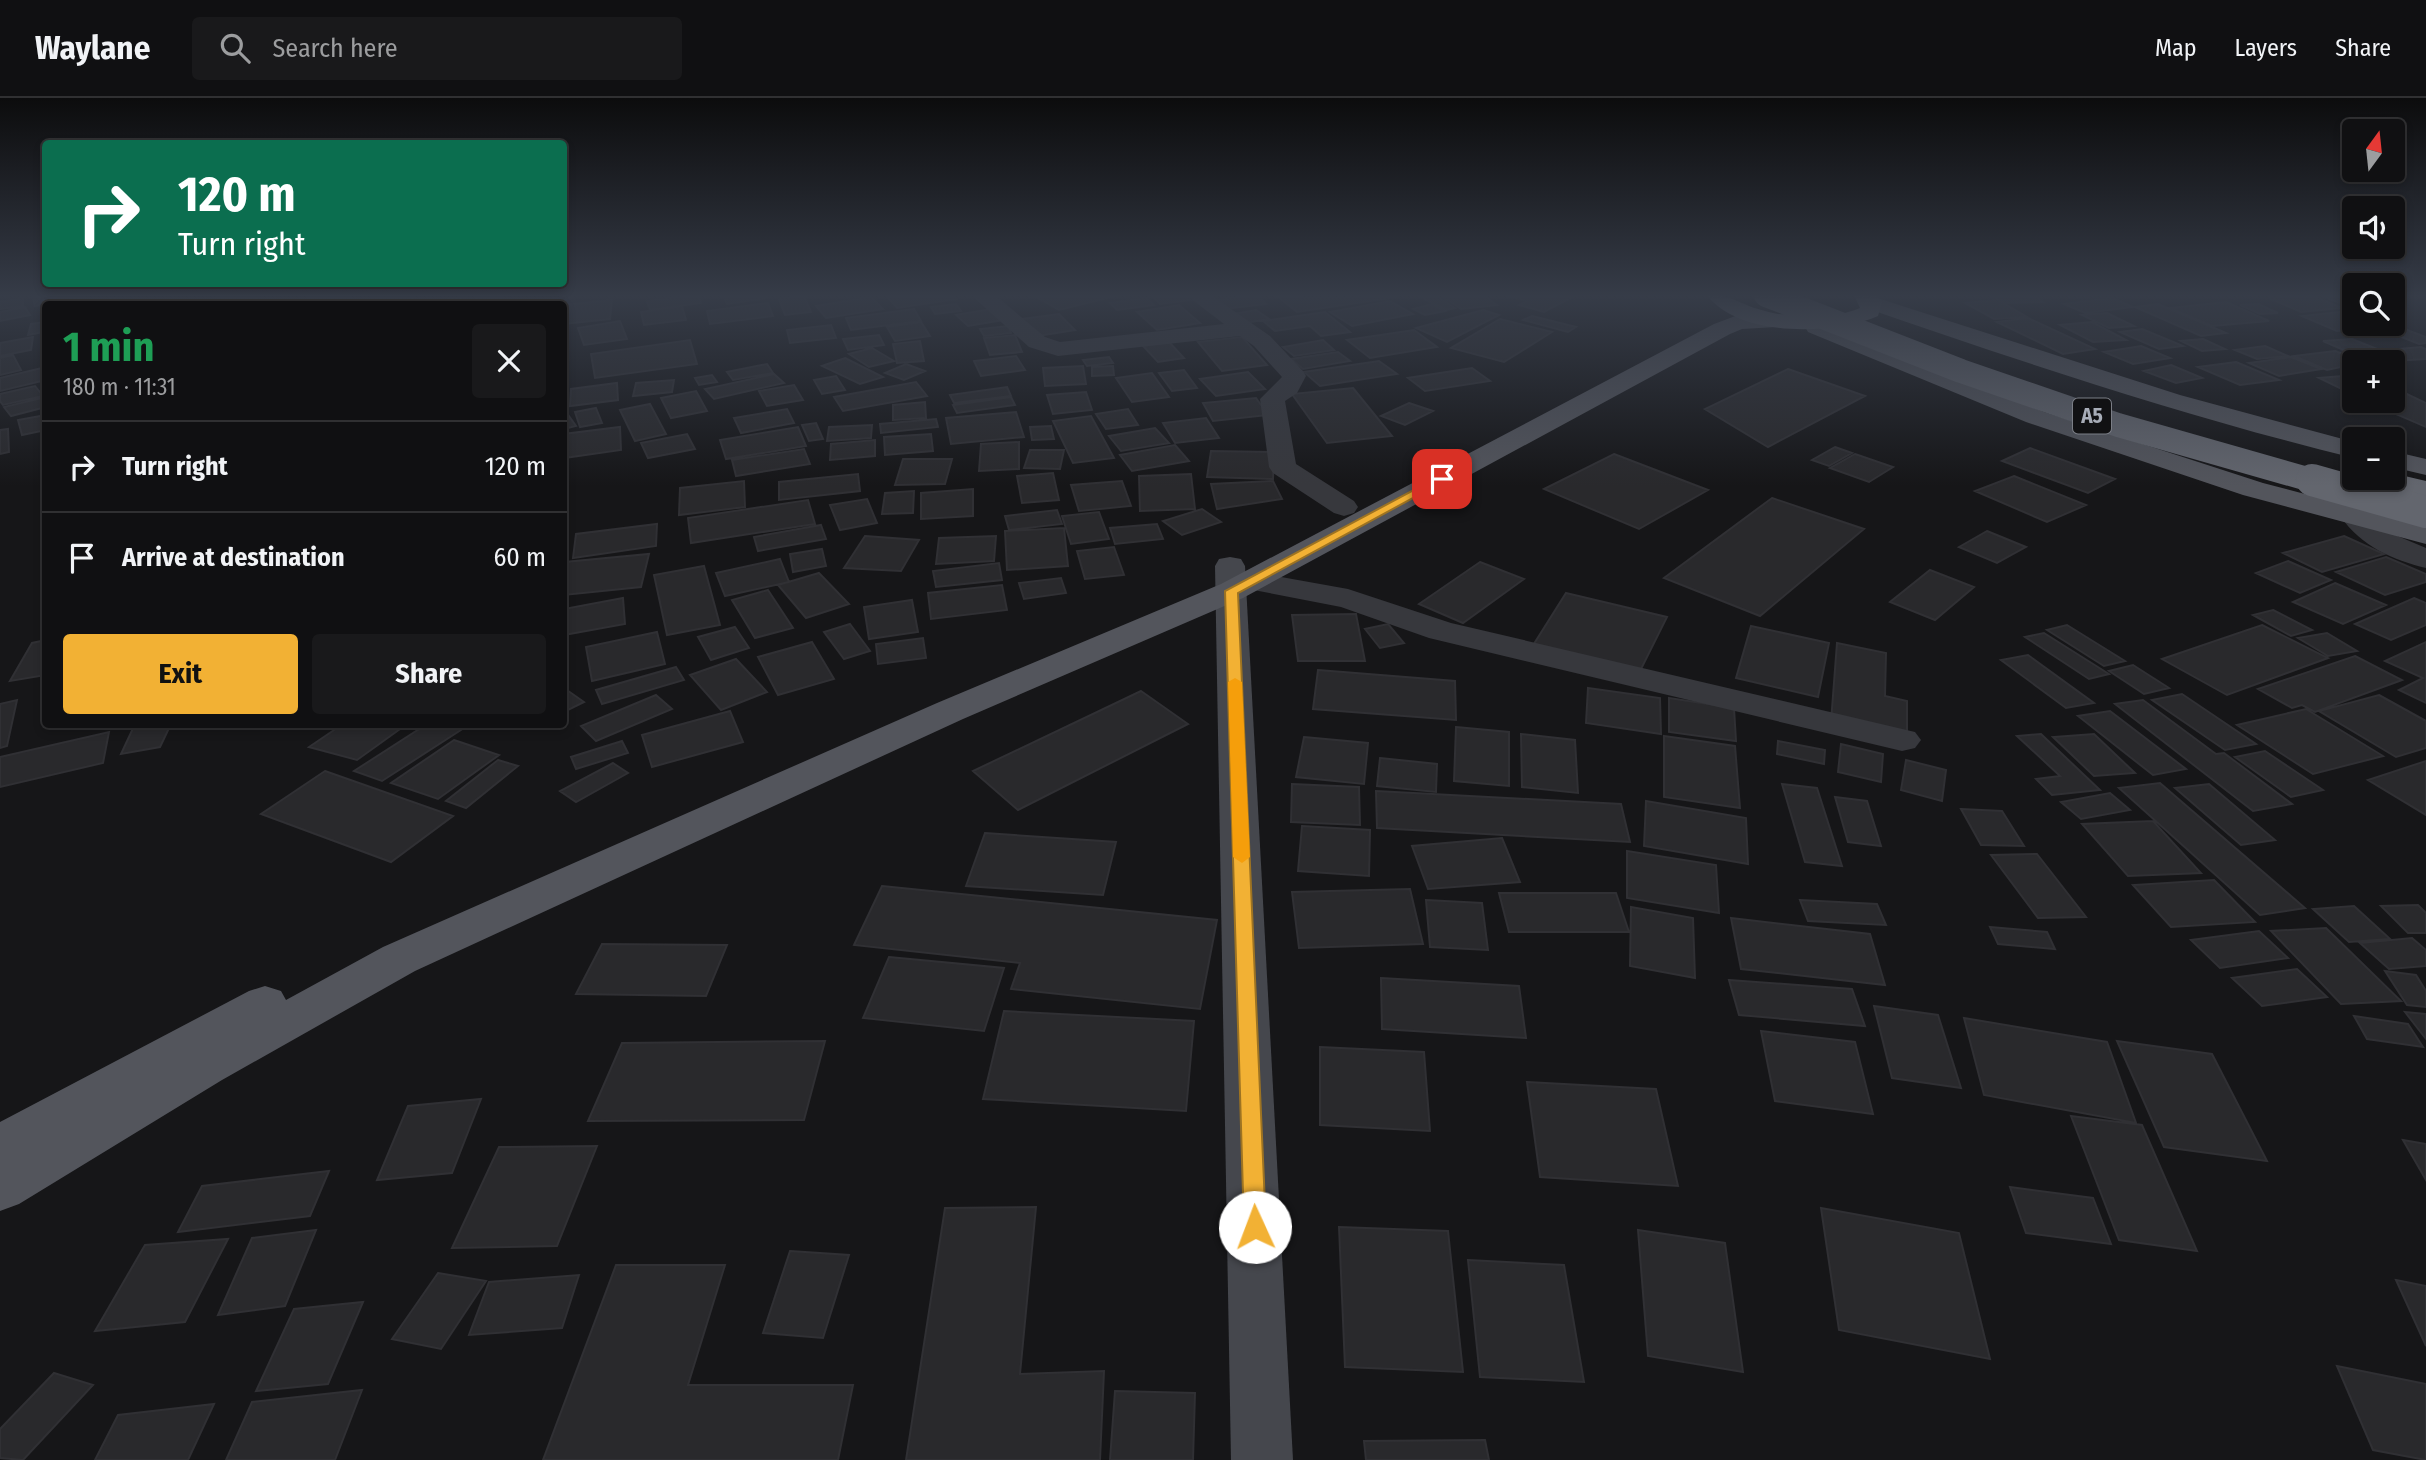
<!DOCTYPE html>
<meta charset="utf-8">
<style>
:root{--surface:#101012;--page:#19191b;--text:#f1f3f6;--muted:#9c9d9f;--line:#303032;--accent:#f2b134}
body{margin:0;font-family:"Fira Sans Condensed",sans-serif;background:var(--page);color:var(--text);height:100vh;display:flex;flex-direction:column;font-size:26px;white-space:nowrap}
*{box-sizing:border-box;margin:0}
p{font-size:23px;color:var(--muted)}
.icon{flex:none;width:38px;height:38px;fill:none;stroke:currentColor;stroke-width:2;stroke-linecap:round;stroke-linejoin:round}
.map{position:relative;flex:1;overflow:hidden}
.drawer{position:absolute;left:42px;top:203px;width:525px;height:427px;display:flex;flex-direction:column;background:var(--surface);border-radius:7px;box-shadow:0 4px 10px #0003,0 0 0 2px var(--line)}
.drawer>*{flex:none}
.guide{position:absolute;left:42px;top:42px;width:525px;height:147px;border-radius:7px;box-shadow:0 4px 10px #0003,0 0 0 2px var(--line);background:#0b6e4f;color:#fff;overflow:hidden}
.needle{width:46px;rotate:15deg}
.tools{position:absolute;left:2342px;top:21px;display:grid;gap:14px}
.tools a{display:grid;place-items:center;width:63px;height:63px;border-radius:7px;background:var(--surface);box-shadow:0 4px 10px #0003,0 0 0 2px var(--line);font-size:35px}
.pin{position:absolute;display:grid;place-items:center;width:60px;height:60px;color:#fff;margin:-30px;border-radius:14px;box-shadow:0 4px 10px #0006}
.me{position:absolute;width:77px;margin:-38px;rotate:358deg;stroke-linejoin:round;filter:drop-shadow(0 0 5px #0008)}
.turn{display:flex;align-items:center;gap:24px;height:147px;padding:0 21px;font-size:32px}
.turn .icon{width:91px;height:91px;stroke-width:2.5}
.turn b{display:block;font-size:49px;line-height:60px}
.round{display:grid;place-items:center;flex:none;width:74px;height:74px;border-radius:7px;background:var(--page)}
.overview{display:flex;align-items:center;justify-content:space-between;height:119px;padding:0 21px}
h1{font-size:42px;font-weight:700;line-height:52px;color:#1e9e55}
.primary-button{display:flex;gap:14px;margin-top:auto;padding:14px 21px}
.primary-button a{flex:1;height:80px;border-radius:7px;background:var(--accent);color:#111;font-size:28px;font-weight:700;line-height:80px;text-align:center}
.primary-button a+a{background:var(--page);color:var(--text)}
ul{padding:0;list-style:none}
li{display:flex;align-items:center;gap:21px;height:91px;padding:0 21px;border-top:2px solid var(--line)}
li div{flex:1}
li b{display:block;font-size:26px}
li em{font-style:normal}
header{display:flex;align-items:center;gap:42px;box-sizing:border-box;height:98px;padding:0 35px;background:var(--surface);border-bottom:2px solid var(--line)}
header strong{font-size:33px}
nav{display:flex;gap:38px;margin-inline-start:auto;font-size:24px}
.search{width:490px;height:63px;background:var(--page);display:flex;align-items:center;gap:18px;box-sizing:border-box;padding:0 24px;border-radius:7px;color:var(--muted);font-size:26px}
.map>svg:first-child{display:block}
.building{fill:#29292c;stroke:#303034;stroke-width:2}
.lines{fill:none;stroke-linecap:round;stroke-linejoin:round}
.street{fill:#37383d;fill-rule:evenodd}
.secondary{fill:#45474d;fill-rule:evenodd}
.primary{fill:#53555c;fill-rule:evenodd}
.highway{fill:#63666e;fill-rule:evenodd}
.highway-bridge-far1{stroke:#63666e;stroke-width:24}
.highway-bridge{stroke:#63666e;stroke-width:32}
.route{fill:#f2b134;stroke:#9d7322;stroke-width:2}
.slow{fill:#f59e0b}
.labels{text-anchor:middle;stroke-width:7;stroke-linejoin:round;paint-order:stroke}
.shield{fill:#111113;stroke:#7b7e86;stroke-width:2}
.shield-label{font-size:21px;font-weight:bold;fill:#a8adb8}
</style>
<header>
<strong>Waylane</strong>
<div class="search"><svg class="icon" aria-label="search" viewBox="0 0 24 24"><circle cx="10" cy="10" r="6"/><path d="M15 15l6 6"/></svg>Search here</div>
<nav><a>Map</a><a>Layers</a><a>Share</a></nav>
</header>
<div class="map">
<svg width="2426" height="1362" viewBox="0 0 2426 1362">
<rect width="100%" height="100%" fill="#161618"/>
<path class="building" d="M32,197H84L85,199L35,208Z
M218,197H258L255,203L213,206Z
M310,197H352L346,206H303Z
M372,197H415L414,201L369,206Z
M478,197H504L502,204L475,206Z
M698,197L701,205L650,212L647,203Z
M723,197H765L767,200L727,206Z
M886,197H952L956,201L897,210Z
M1033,197H1119L1059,212Z
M1152,197H1185L1190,202L1160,206Z
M1257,197L1266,206L1224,211L1215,202Z
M1276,197L1309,200L1397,199L1297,214Z
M1416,197H1435L1455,210L1447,212Z
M1483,197L1497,207L1461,211L1442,198Z
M1506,197H1576L1544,214L1519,207L1527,203Z
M1992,197H2032L2043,204L2004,205Z
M2310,197L2342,210L2301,214L2269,200Z
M2354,197V210L2322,198L2326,197Z
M804,198L811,214L785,217L779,201Z
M466,199L465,206H417V205Z
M871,199L883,211L826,220L816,208Z
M23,200V208L0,211V204Z
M117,200L115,206H79L80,205Z
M1147,200L1154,207L1117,212L1110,205Z
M2112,200L2133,209L2085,215L2064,206Z
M612,202L610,221L564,226L565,207Z
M1998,202L2027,219L1994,221L1965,205Z
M1390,203L1413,216L1352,228L1330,214Z
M2226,204L2269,223L2212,228L2170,210Z
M768,205L773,218L710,226L707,213Z
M956,206L961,213L935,216L931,209Z
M1432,206L1445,213L1425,217L1413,211Z
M2158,206L2226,235L2201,238L2135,209Z
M2258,206L2278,215L2260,216L2240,207Z
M1179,207L1200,225L1157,232L1137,214Z
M682,208L686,222L644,227L641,214Z
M25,209L30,217L0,223V214Z
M914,211L921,223L851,232L846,220Z
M991,211L1003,222L968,228L956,217Z
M1256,212L1269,221L1245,225L1233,216Z
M1483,212L1499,217L1447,244L1416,230Z
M1325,214L1350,234L1321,238L1310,228L1275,233L1263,223Z
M2340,214L2354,219V226L2377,229L2337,233L2302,218Z
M2107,215L2134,228L2109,230L2082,217Z
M1059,216L1075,232L1038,238L1022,221Z
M1532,218L1576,229L1568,234L1523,222Z
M2028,220L2095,251L2063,256L1997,224Z
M1500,221L1552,234L1504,264L1451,250Z
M620,223L627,241L584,247L578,230Z
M46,224L44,234L28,237L31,226Z
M921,224L930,238L895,243L887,229Z
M2092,224L2126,242L2093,244L2060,227Z
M831,227L836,240L790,245L787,232Z
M1008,228L1011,235L984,238L980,231Z
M2142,231L2183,248L2159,251L2120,234Z
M1414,232L1437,249L1370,260L1347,242Z
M2407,232L2426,239V245L2419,246L2389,234Z
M879,237L884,247L848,252L843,241Z
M1015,237L1022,254L990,257L984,240Z
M33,239L31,252L0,258V245Z
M1242,239L1267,267L1222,273L1198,244Z
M2203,241L2225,251L2202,253L2181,243Z
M2352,241L2377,251L2348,254L2323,243Z
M690,242L697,266L595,280L591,256Z
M1323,242L1334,252L1294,258L1283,249Z
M920,243L924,263L897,265L893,246Z
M1169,244L1184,260L1158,264L1143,248Z
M2141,248L2170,260L2133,266L2104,254Z
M2265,248L2288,258L2257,261L2235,252Z
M2421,249L2426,251V261L2376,264L2354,255Z
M872,250L894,263L869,269L849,256Z
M2335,253L2364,264L2327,272L2294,258Z
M1338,254L1350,263L1303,271L1291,261Z
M13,257L21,272L0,277V260Z
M1016,258L1025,272L981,278L974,263Z
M1109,259L1113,265L1087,268L1083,262Z
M2291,259L2321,271L2279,278L2249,265Z
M845,260L883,279L860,286L822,268Z
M1379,263L1397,276L1320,288L1304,274Z
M2236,264L2279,282L2240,287L2198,269Z
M767,266L773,275L733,282L727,274Z
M906,266L925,273L904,282L885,275Z
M2171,267L2202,280L2176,285L2144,273Z
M1083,268L1086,286L1045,288L1043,270Z
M1113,268L1114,277L1092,278V269Z
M46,269V282L0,293V280Z
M1472,270L1490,283L1425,293L1408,280Z
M1788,271L1865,298L1768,349L1705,311Z
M1184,272L1197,290L1172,293L1159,275Z
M1248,274L1265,291L1216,298L1200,281Z
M1152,275L1169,299L1132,304L1116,280Z
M774,276L784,285L714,301L705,291Z
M712,277L717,284L699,287L695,280Z
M2354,277V297L2319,280Z
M836,278L845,292L822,296L814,282Z
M674,282L672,294L633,298L636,285Z
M916,284L927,298L843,313L834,299Z
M617,285L618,302L570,308L571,291Z
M794,287L803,302L767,308L759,293Z
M35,288L43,298L3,307L0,303V296Z
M1007,289L1011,298L954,305L950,297Z
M2392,289L2426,305V329L2366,303H2392Z
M1353,290L1392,338L1327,345L1292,296Z
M696,293L707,313L671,320L661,300Z
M1086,294L1092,312L1053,316L1047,297Z
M46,299V309L11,318L4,309Z
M1011,299L1015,307L957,315L953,307Z
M1256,300L1268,317L1213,323L1203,305Z
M925,304L926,320L893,322V307Z
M1409,305L1433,313L1405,327L1381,318Z
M650,306L666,336L635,343L620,312Z
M596,310L602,325L580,329L575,314Z
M564,311L576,328L564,331Z
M787,311L794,325L741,335L734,320Z
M1128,311L1138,327L1106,331L1096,316Z
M1016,314L1024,339L951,346L946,320Z
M46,317V332L22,337L18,322Z
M1091,318L1114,360L1073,365L1053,323Z
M1206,320L1219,340L1175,345L1163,325Z
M936,321L938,329L881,335L880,326Z
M816,325L823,341L809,343L802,327Z
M872,327L871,340L827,343L829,329Z
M1051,328L1054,341L1032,342L1030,329Z
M620,329L621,352L564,360V336Z
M798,329L806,348L726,361L720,342Z
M1155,330L1169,345L1121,353L1109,338Z
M8,331L9,354L0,356V332Z
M687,336L695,351L648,360L641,345Z
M931,336L933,353L885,357L884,339Z
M875,342V358L830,362L831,346Z
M1019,344V371L979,373L981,346Z
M1175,347L1189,363L1132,373L1120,357Z
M1835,349L1852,355L1829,368L1812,362Z
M2030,350L2115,381L2088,395L2002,363Z
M804,351L810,366L736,378L732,362Z
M1030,352H1064L1060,371L1024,370Z
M1211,353L1274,354L1273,381L1207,379Z
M1614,356L1708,392L1639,431L1544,391Z
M1855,356L1893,369L1869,384L1830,370Z
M903,361H952L945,386L895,387Z
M1053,375L1059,402L1022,405L1017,378Z
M858,376L860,393L779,402V384Z
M1191,376L1195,411L1140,413L1139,378Z
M2014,378L2086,407L2047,424L1975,393Z
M744,383L745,409L679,417L680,390Z
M1122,383L1131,408L1079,413L1071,387Z
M1273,383L1282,401L1217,411L1211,386Z
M973,391V418L921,421V395Z
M914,393L913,415L882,416L885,395Z
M1772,400L1864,431L1760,518L1664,480Z
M867,401L877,425L840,432L830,407Z
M808,402L815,426L691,445L688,420Z
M1202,411L1221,424L1182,437L1163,423Z
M1057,412L1062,426L1009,432L1005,418Z
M1099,414L1109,441L1071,446L1062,418Z
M657,426L656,448L573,460L576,436Z
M1157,426L1163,441L1115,446L1110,430Z
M821,427L826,441L758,453L754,439Z
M1064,430L1068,468L1007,472L1005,433Z
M1987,433L2026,449L1997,465L1959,449Z
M865,438L919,442L901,473L844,470Z
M996,438L994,463L936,466L939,440Z
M2344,438L2384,456L2322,474L2283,455Z
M1114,449L1124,477L1085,481L1077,453Z
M822,451L826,468L793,474L790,456Z
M649,456L641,489L564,497L565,464Z
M2386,459L2426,476V484L2385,497L2336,474Z
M780,461L789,484L725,498L716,475Z
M2288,463L2331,482L2300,495L2256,475Z
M1480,464L1524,481L1463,525L1419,506Z
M999,465L1002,482L936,489L933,473Z
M704,468L720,527L667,537L654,477Z
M1930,472L1974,489L1935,522L1890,504Z
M819,475L849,506L806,520L778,487Z
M1061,480L1066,495L1024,501L1019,485Z
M2335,485L2386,507L2343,526L2293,504Z
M1002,487L1007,512L931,521L928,495Z
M768,492L793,530L755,540L732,502Z
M1566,495L1667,519L1638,577L1532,549Z
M623,500L625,526L564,537V511Z
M2414,500L2426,505V527L2391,542L2355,526Z
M912,502L918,534L869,541L864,509Z
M2273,512L2312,532L2291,538L2253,517Z
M1356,516L1365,563H1298L1292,517Z
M850,526L870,553L844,561L824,534Z
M1388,526L1404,545L1380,550L1365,531Z
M2067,527L2125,563L2104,568L2047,532Z
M2262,527L2328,560L2227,597L2162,561Z
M1751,528L1829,545L1818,599L1736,580Z
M735,529L749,550L711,562L698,539Z
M657,534L665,566L592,583L586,549Z
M2044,535L2109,576L2089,581L2025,539Z
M2327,535L2357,553L2328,558L2298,540Z
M923,540L926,560L878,566L876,546Z
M46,542V577L10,583L32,545Z
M812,544L834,581L778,597L758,559Z
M2426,544V605L2399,592L2423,580L2385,563Z
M1837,545L1886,555L1885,598L1907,603V639L1831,624Z
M2028,557L2094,605L2066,610L2001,562Z
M2355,558L2402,582L2315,614L2302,607L2292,610L2258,591Z
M736,561L767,594L721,612L690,577Z
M2133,567L2169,590L2144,596L2109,573Z
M676,569L684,582L602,606L596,592Z
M1318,572L1455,583L1456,622L1313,611Z
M564,590L584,604L564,614Z
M1588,590L1660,600L1661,636L1586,625Z
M1141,593L1188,626L1018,712L973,673Z
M2182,596L2256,646L2225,652L2152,602Z
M656,597L672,611L596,643L581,628Z
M2379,597L2426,623V650L2396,659L2319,613Z
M1669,600L1734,610L1736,643L1669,634Z
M17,602L7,648L0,650V606Z
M2143,602L2216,656L2224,655L2292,706L2253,713L2115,606Z
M2306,611L2383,658L2313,676L2237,627Z
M730,613L743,644L652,669L642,637Z
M2110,613L2186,671L2153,677L2078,618Z
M135,626H171L160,649L121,656Z
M343,626H407L357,662L309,649Z
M427,626H454L464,630L382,683L354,673Z
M1456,629L1509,634V688L1454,683Z
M109,634L103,665L0,689V659Z
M1521,636L1575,642L1578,695L1522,689Z
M2041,636L2100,692L2052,697L2036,681L2060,678L2017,638Z
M2094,636L2135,675L2094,678L2053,639Z
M1664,638L1735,648L1740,710L1664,699Z
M1304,639L1368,645L1364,686L1296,679Z
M454,642L499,657L438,701L391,685Z
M622,643L628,655L576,671L571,659Z
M1778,643L1825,652L1824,666L1777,656Z
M1841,646L1883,656L1881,684L1838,674Z
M2265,653L2323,692L2291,699L2235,659Z
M1380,660L1437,666L1436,694L1377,688Z
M498,662L518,668L466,710L446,703Z
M1906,662L1946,672L1942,703L1901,692Z
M2426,663V717L2368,682Z
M613,665L628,675L576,704L560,693Z
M325,673L453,718L391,764L261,716Z
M2160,685L2305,810L2260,817L2119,690Z
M1292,686L1359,689L1360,727L1291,724Z
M1782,686L1817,690L1842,768L1805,764Z
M2209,686L2275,742L2241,747L2175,690Z
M1376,693L1621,706L1630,744L1377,730Z
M2110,695L2130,712L2081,721L2061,704Z
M1835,699L1867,703L1881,748L1848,744Z
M1646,703L1746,720L1748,766L1644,748Z
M1961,711L2002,713L2024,748L1981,747Z
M2153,723L2201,775L2128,778L2082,726Z
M1302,728L1370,732L1369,778L1298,773Z
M985,735L1116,744L1103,797L966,788Z
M1502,740L1520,784L1428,791L1412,748Z
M1627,753L1716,767L1719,815L1627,800Z
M2037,756L2086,819L2038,820L1991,757Z
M2214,782L2255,824L2171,829L2133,787Z
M882,788L1217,822L1200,911L1011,891L1020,865L854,847Z
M1410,791L1423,846L1299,850L1292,794Z
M1499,795H1616L1629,834H1509Z
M1426,802L1482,805L1488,852L1430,849Z
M1800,802L1877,806L1886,827L1808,823Z
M2418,807L2426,815V835H2408L2381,808Z
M2354,808L2390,841L2349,844L2313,811Z
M1631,809L1693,820L1695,880L1630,868Z
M1731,820L1870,836L1885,887L1741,871Z
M1990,829L2047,834L2055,851L1998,846Z
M2326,830L2401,903L2341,906L2271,833Z
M2259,833L2288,860L2220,870L2191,842Z
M2412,840L2426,852V868L2389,871L2360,845Z
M602,846L727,847L706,898L576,896Z
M889,859L1004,870L984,933L863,920Z
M2297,871L2327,899L2262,908L2232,880Z
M2385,873L2416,877L2426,893V909L2407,907Z
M1381,880L1519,888L1526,940L1382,931Z
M1729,882L1852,891L1865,928L1739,917Z
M1874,908L1938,917L1961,990L1892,980Z
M1004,913L1194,923L1186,1013L983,1001Z
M2405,914L2426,916V941L2415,927Z
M2354,918L2408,926L2423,949L2367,941Z
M1964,920L2107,944L2136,1025L1984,997Z
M1761,933L1855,944L1873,1016L1775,1003Z
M825,943L804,1022L588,1023L622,945Z
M2117,943L2212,956L2267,1063L2164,1049Z
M1320,949L1424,954L1430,1033L1320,1027Z
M1527,984L1656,991L1678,1088L1540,1079Z
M481,1001L452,1075L377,1082L408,1008Z
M2071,1018L2142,1027L2197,1153L2119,1142Z
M2403,1042L2426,1046V1082Z
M597,1048L557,1148L452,1150L499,1049Z
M329,1073L310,1118L178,1134L202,1088Z
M2010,1089L2093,1100L2111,1146L2026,1135Z
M1036,1109L1020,1276L1104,1273L1100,1362H906L945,1110Z
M1821,1110L1959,1135L1990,1261L1839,1232Z
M1339,1129L1448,1133L1463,1274L1345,1269Z
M316,1132L285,1208L218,1217L252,1140Z
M1638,1132L1725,1145L1743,1274L1648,1258Z
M228,1141L185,1224L95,1233L145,1147Z
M790,1153L849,1157L823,1240L763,1235Z
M1468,1162L1564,1167L1584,1284L1480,1279Z
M616,1167H725L688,1287H853L838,1362H543Z
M438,1175L486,1183L441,1251L392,1241Z
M579,1177L562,1230L469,1237L489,1184Z
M2396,1182L2426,1188V1248Z
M363,1204L328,1286L256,1293L294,1211Z
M2337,1268L2426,1286V1362L2373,1352Z
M54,1275L93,1287L23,1362L0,1360V1331Z
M362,1292L335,1362H226L252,1304Z
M1115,1293L1195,1295L1193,1362H1110Z
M214,1306L188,1362H95L118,1317Z
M1485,1342L1489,1362H1366L1364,1343Z"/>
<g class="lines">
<path class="street" d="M971,197H995L1045,239L1060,244L1224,226L1186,197H1211L1270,238L1303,273L1306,278L1297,295L1285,303L1296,366L1354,403L1358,409L1354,415L1344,418L1334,415L1273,375L1269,369L1260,301L1282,279L1254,248L1240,238L1058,258L1029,249Z
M2356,410L2366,413L2388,434L2426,450V470C2393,462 2361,448 2341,419L2346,413Z
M1254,474L1348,491L1451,525L1915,634L1921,642L1915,650L1902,653L1429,540L1341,509L1243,490L1238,483L1243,476Z"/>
<path class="secondary" d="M1230,459L1241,461L1245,468L1293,1362H1231L1215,468L1219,461Z"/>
<path class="primary" d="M1871,198L2180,297L2354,344V360C2187,319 2025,265 1863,209L1860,204L1863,199Z
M1786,216L1794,218L1797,223L1794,228L1742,231L1730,236L1243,500L963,621L415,873L222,982L19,1106L0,1113V1024L249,893L265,888L281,893L286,902L383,849L937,605L1221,486L1714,226L1738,217Z
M1816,222L2044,314L2263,385L2426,428V446L2243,397L2026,324L1808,234L1805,229Z
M2392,353L2426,361V377L2392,369Z"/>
<path class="highway" d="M1707,197C1733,197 1735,204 1758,211C1789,221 1829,223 1860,210L1854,197H1877L1882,204L1878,218C1834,237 1739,240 1707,197Z
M2392,375L2426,383V400L2370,386L2366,380H2392Z"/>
<path class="highway-bridge-far1" d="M1766,197L1961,273L2118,327L2318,384"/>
<path class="highway-bridge" d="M2312,382L2426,414"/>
</g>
<linearGradient id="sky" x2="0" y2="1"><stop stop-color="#0c0c0d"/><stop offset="0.51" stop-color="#363c48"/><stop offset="1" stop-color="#363c48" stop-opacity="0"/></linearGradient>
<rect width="2426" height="388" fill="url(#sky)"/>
<path class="route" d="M1438,379L1448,381L1238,495L1266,1129L1263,1137L1255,1140L1247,1137L1244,1129L1225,493Z"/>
<path class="slow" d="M1235,580L1242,584L1250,759L1242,765L1233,759L1228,584Z"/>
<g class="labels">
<rect class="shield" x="2073" y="300.5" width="38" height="35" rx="5"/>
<g class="shield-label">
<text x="2092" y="325">A5</text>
</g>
</g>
</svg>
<div class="tools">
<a><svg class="needle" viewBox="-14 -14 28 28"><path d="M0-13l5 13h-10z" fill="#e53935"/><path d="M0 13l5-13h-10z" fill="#9c9d9f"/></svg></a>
<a><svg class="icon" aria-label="sound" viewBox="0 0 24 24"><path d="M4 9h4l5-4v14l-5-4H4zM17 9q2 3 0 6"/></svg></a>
<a><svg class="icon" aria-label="search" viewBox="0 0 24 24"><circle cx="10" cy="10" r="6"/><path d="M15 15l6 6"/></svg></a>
<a>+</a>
<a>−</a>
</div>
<div class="pin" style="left:1442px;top:381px;background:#d93025"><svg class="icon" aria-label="arrive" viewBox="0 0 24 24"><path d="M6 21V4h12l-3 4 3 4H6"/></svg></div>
<svg class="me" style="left:1255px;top:1129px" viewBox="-20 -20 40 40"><circle r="19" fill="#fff"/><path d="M0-13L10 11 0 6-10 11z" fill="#f2b134"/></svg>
<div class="guide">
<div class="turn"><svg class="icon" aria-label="right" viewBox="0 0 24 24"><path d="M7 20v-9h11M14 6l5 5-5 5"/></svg><div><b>120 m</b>Turn right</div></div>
</div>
<section class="drawer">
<div class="overview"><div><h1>1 min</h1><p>180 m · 11:31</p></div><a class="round"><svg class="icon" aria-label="close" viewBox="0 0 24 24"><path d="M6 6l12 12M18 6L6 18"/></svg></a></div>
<ul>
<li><svg class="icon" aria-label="right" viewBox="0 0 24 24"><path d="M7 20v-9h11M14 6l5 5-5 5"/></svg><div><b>Turn right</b></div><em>120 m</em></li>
<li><svg class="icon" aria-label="arrive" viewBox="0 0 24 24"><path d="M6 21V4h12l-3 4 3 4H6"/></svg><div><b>Arrive at destination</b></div><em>60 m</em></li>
</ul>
<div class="primary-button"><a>Exit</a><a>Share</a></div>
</section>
</div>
